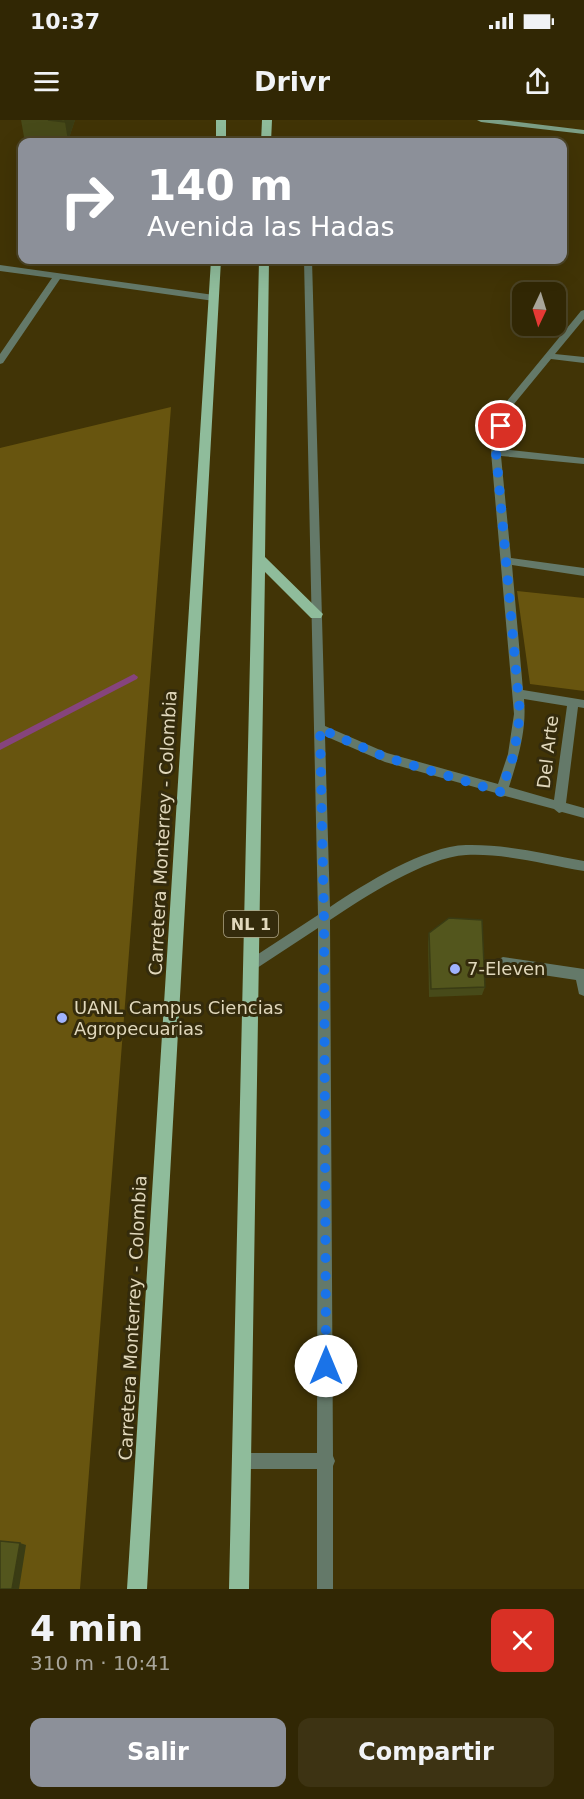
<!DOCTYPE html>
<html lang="es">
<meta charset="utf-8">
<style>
:root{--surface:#312704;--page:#3d3313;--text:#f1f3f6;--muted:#a8a59a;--line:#4c4426;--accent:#8c9099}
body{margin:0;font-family:"DejaVu Sans",sans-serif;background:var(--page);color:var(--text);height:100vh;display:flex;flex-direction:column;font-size:22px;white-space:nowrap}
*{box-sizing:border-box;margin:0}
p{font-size:20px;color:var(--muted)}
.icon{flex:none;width:33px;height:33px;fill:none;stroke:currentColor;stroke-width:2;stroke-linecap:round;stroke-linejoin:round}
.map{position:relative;height:1469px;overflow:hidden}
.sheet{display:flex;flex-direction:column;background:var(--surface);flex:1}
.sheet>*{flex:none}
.banner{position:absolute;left:18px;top:18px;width:549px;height:126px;border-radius:12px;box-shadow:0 6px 24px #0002,0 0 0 2px var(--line);background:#8c9099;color:#fff;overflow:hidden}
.needle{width:39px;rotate:184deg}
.fabs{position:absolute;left:512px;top:162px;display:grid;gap:12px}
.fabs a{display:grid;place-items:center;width:54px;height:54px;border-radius:12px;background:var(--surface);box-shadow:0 6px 24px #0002,0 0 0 2px var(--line);font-size:30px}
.pin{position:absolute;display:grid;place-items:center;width:51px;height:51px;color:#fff;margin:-26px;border:3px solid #fff;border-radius:50%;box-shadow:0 2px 6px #0007}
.me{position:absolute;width:66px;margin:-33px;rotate:0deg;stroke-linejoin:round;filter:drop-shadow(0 0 4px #0008)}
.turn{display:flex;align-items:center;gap:21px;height:126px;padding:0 30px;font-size:27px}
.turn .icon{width:78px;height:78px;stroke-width:2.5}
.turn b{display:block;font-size:42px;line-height:51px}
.round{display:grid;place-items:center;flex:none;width:63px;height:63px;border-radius:12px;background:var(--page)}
.overview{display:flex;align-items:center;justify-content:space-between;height:102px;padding:0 30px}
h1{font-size:36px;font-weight:600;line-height:45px}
.primary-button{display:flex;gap:12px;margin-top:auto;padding:12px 30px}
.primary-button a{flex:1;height:69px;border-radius:12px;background:var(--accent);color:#fff;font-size:24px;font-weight:600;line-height:69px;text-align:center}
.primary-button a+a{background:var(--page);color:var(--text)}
.status{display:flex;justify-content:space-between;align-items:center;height:42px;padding:0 30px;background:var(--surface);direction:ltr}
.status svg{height:16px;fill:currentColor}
header{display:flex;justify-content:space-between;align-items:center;height:78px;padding:0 30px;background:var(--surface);font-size:27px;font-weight:600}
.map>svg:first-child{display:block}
.green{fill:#68550f}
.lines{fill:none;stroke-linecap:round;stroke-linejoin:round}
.stream{fill:#86447d;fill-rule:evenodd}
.street{fill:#647969;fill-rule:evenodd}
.secondary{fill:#7c9f85;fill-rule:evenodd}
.primary{fill:#8fbc9b;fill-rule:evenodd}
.wall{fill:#474a19}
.shaded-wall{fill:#3a3c14}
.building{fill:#53561d;stroke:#3a3c14;stroke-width:1.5}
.route{stroke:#1a73e8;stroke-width:10;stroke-dasharray:0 18}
.poi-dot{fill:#a0b3fd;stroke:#342b0c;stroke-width:2}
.labels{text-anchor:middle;stroke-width:6;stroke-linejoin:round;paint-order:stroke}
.shield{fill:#342b0c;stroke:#ada487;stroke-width:1.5}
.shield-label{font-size:16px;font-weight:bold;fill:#e1d8bc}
.street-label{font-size:18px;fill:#e1d8bc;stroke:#342b0c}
.poi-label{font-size:18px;fill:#e1d8bc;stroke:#342b0c;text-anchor:start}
</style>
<div class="status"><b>10:37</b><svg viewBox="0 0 49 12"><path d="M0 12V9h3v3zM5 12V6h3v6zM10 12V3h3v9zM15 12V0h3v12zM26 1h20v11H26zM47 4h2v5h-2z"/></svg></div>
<header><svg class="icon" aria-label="menu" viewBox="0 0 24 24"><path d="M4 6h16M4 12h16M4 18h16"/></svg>Drivr<svg class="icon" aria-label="share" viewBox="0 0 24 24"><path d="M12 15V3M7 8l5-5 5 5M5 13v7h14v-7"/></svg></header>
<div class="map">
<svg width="584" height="1469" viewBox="0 0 584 1469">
<rect width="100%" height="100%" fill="#413406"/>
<path class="green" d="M171,287L80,1469H0V328Z
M517,471L584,478V571L530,564Z"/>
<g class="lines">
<path class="stream" d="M134,554L138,557L137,559L0,630V623Z"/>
<path class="street" d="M304,140H312L325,606L387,633L498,664L508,634L514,594L491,332L496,306L507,281L581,191L584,190V199L555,234L584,237V243L551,239L514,284L506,306L501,329L584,338V344L501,336L511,438L584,448V456L512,445L523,570L584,580V588L578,587L566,683L584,688V698L562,692L559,693L554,689L505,676L501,677L496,673L385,642L325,616L330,787C364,764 425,726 466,725C506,724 545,734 584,741V751C546,745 505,733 466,735C426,737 363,778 330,800L333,1336L335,1341L333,1346V1469H317V1349H242L237,1346L234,1341L237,1336L242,1333H317L318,808L254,850L250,852L246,850L244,846L246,842L318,795ZM524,579L567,586L554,680L509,667C518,638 527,610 524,579Z
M0,145L214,175L218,178L214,181L60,159L3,243L0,244V234L52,158L0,151Z
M503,837L584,849V876L579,874L576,860L503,849L499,847L497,843L499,839Z"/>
<path class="secondary" d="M477,0H501L584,10V14L481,2Z"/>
<path class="primary" d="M216,0H226V22H216Z
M262,0H272L271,22H261Z
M211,140H221L147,1469H127Z
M259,140H269L265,437L323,494L321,498H311L265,452L249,1469H229Z"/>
</g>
<path class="wall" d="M21,0H75L68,21L24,17Z
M429,813L485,867L482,875L429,877L428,822Z"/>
<path class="shaded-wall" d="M65,0H75L68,21L65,2Z
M20,1423L26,1425L19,1469H12Z"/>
<path class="building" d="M48,0H65V2Z
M449,798L482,800L485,867L431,869L429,813Z
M0,1421L20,1423L12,1469H0Z"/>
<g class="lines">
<path class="route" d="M326,1246L324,799L320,609L385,637L501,672L514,634L520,594L496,332L501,306"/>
</g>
<g class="poi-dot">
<circle cx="455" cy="849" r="6"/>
<circle cx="62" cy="898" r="6"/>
</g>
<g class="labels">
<rect class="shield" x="224" y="791" width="54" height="26" rx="4.5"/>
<g class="shield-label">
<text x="251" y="810">NL 1</text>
</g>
<g class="street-label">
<text transform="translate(548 632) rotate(-83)" y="6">Del Arte</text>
<text transform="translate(163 713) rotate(-87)" y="6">Carretera Monterrey - Colombia</text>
<text transform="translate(133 1198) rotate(-87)" y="6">Carretera Monterrey - Colombia</text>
</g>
<g class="poi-label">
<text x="467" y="855">7-Eleven</text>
<text x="74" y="894">UANL Campus Ciencias<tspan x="74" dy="21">Agropecuarias</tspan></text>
</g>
</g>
</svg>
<div class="fabs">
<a><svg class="needle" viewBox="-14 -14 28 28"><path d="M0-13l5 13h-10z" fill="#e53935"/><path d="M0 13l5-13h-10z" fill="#a8a59a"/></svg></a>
</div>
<div class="pin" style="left:501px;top:306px;background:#d93025"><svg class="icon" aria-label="arrive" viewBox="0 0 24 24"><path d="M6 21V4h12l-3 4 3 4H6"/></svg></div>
<svg class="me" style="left:326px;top:1246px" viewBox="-20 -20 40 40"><circle r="19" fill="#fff"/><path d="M0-13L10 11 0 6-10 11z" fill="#1a73e8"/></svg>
<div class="banner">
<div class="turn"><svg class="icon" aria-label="right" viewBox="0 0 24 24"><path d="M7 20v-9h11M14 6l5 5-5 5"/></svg><div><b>140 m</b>Avenida las Hadas</div></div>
</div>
</div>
<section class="sheet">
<div class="overview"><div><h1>4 min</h1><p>310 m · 10:41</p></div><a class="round" style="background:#d93025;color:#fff"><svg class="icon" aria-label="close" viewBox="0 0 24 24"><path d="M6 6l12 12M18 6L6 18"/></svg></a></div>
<div class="primary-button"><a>Salir</a><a>Compartir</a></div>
</section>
